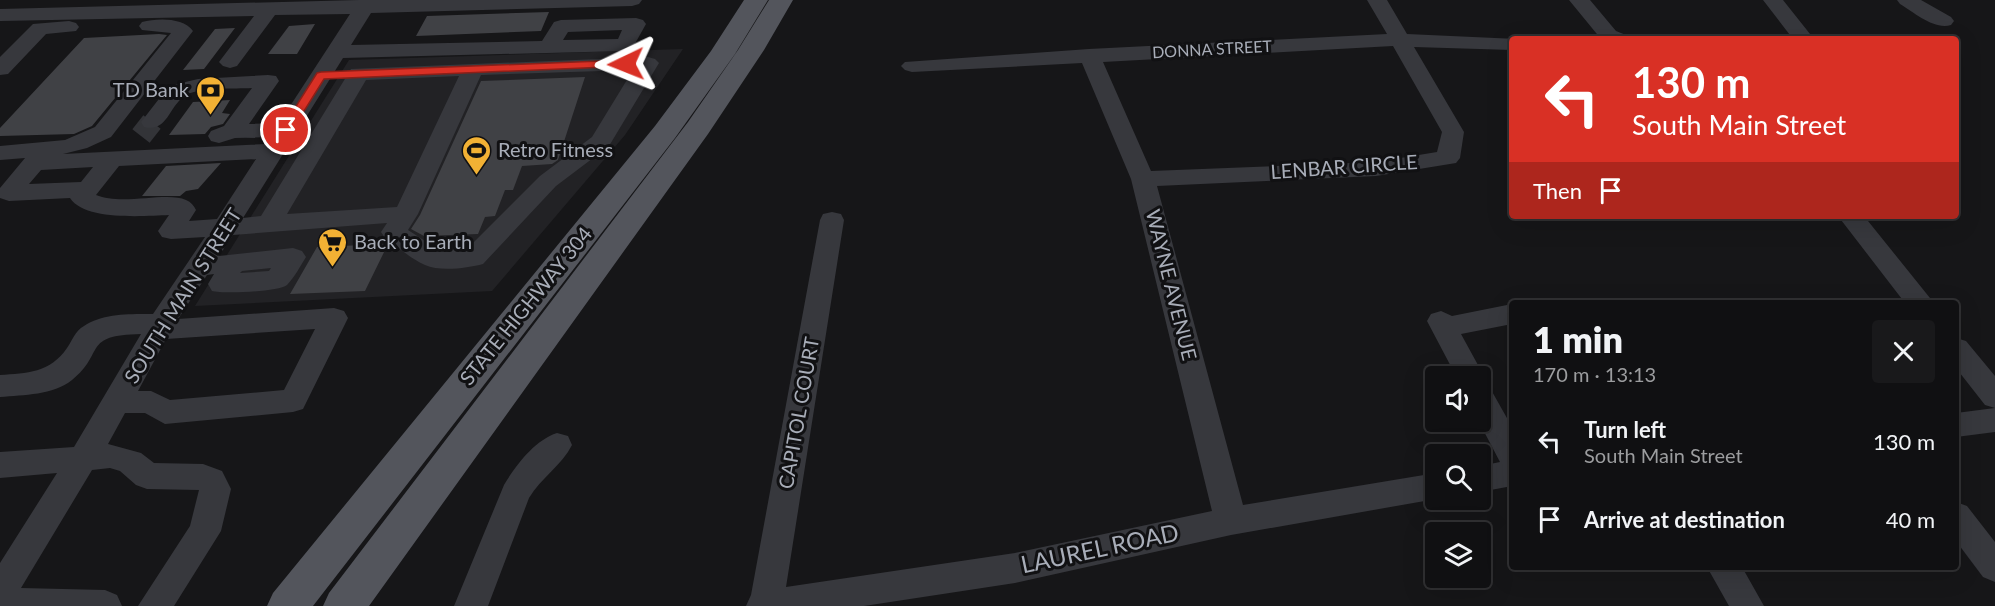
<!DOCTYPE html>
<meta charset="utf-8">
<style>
:root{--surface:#101012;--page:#19191b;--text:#f1f3f6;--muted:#9c9d9f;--line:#303032}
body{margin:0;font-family:Lato,sans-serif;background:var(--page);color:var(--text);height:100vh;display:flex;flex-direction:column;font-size:22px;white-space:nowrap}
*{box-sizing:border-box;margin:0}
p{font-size:20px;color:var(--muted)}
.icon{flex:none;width:33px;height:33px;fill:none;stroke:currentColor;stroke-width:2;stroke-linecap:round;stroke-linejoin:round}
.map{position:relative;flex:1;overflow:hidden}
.panel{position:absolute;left:1509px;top:300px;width:450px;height:270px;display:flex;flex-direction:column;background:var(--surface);border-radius:6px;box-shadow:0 6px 24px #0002,0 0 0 2px var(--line)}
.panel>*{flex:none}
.banner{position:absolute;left:1509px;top:36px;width:450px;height:183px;border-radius:6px;box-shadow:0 6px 24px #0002,0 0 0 2px var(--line);background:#d93025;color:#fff;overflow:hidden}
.controls{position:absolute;left:1425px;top:366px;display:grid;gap:12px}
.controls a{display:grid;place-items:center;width:66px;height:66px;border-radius:6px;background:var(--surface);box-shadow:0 6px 24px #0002,0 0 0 2px var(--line);font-size:30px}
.pin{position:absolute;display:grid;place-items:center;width:51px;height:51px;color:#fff;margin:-26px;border:3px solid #fff;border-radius:50%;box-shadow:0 2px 6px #0007}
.me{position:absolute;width:66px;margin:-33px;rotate:268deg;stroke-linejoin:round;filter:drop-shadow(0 0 4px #0008)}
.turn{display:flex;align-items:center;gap:21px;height:126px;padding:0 24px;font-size:27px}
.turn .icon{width:78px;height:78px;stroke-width:2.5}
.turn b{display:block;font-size:42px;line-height:51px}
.then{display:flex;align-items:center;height:57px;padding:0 24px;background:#0003;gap:12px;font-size:22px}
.round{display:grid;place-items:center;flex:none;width:63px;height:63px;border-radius:6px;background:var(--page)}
.head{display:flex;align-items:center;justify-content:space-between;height:102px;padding:0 24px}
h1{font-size:36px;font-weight:800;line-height:45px}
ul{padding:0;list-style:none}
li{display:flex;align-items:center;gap:18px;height:78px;padding:0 24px}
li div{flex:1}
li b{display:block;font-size:22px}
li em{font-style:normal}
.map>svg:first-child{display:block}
.built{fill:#222225}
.building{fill:#404145}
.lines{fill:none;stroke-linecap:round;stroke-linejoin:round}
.minor-tunnel{stroke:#333438;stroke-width:22;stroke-dasharray:22 11;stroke-linecap:butt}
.minor{fill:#37383d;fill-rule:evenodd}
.major{fill:#53555c;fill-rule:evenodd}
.route{fill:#d93025;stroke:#8d1f18;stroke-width:1.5}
.labels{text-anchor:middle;stroke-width:6;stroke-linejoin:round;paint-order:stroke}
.far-street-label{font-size:16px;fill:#a8adb8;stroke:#111113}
.poi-label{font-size:20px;fill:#a8adb8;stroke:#111113;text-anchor:start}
.street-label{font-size:20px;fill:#a8adb8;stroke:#111113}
.near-street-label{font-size:24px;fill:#a8adb8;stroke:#111113}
</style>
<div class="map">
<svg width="1995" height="606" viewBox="0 0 1995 606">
<rect width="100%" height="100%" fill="#161618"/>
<path class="built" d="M683,49L625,135L492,291L195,306L349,60Z"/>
<path class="building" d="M549,12L541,31L416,36L427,16Z
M315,24L297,54H268L289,26Z
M235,28L204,69L183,70L215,29Z
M159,34L167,35L92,126L74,134L0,136V128L84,38Z
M585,77L558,160L552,164L522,166L513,190H505L495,216L485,217L478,234L424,236L411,229L420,215L481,81Z
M230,100L222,113L230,114L223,124L211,127L205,134L169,135L193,102Z
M221,163L198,189L186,191L180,196H142L166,166Z
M388,244L365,291L290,294L317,247Z"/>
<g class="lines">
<path class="minor-tunnel" d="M141,136L152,122"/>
<path class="minor" d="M359,0H642L639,4L632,6L371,13L351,45L542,41L554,22L561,20L636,18L643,20L646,24L632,49L625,51L343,58L243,218L261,216L351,69L648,57L655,59L659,63L609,146L556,186L483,264C468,268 440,272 425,265C411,259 398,247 385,238L381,232L387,223L233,235L219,256L293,248L302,251L306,257C301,265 294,278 287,285C278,292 223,294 212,291L208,284L214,274L207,275L178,319L334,308L344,311L348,318L303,409L293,412L165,424L145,413H125L108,444L141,453L154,463L203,464L222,471L231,489L221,531L174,606H138L190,526L199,490L147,489L136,485L120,471L110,468L92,470L21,588L105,590L117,595L122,606H0V563L57,473L0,478V452L74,447L141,334C81,335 106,353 72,380C53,395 24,395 0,397V375C27,373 50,373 67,348C72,341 75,331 84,326C103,313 131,314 153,314L205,237L171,239L162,237L158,231L169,215C144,216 85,221 70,198L9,201L0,198V188L25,158L0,160V146L65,140L95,127L171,33L142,30L139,26L142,22C157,18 183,17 193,31L111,137L87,148L63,154L266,144L270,137L235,138L219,143L211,141L208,136L211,131L224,126L252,88C235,89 200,87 186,95C169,105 168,133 144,127L141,122L169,86L198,79L268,75L276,76L279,81L249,124L279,123L350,14L275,15L237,66L230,68L223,66L219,62L254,16L0,21V9ZM622,30L618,39L563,40L568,32ZM633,70L592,137L540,176L467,249L439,250L408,230L418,214L481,75ZM459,76L397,207L287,214L366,80ZM256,159L217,219L189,221L196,210C194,206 191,202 186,200C167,191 122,206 96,195L119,166ZM93,167L81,182L29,184L41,170ZM271,268L269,271L240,273L242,271ZM315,329L284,390L170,400L151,391H138L166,339Z
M1367,0H1387L1407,34L1517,39H1512V50L1414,47L1464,132L1460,158L1456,163L1376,176L1157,186L1243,505L1436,473V499L1231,535L1015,583L864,606H746L751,595L820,220L823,214L832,212L841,214L844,220L786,587L1015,553L1212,511L1131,179L1082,63L912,72L905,70L901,66L905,62L1089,49L1387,34ZM1393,46L1442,132L1437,152L1376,162L1151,171L1103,62Z
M1569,0H1590L1616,31L1626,35L1629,39H1601Z
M1763,0H1783L1814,39H1793Z
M1897,0H1921L1951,17L1954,21L1951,25C1934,30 1915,13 1900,4Z
M69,21L76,23L79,27L76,31L46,34L8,74L0,75V57L33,24Z
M1838,216H1864L1934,303H1905Z
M1512,304V324L1461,334L1484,376L1480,383V376H1456L1427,321L1431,314L1441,311L1452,316Z
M1956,338L1966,341L1995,376V408L1985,405L1956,368Z
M1480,385L1490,388L1512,427V486L1480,492V466L1500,462L1479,422H1480Z
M1995,408V432L1956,437V413Z
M557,433L568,436L572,445C562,465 541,478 529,498L488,606H454L504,485C516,465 535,440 557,433Z
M1956,502L1967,506L1995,542V582L1983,577L1956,541Z
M1707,567H1742L1764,606H1729Z"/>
<path class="major" d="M744,0H768L735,54L675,138L313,606H267L273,593L655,126L711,51Z
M769,0H793L764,50L708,134L369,606H323L329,593L688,122L738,50Z"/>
</g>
<path class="route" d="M626,60L632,64L630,66L324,79L291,132L286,133L281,130L317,73L321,72Z"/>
<defs>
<symbol id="bank-pin" viewBox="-11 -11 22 30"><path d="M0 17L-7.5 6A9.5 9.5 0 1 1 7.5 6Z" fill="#f2b134" stroke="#111113"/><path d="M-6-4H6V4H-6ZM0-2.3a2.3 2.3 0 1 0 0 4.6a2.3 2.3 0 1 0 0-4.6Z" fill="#111"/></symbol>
<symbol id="stadium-pin" viewBox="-11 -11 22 30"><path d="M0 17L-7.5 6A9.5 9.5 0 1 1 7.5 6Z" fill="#f2b134" stroke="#111113"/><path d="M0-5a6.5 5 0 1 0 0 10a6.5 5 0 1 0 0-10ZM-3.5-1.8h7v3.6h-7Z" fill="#111"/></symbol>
<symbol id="supermarket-pin" viewBox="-11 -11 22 30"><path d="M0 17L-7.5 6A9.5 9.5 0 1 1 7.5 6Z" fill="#f2b134" stroke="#111113"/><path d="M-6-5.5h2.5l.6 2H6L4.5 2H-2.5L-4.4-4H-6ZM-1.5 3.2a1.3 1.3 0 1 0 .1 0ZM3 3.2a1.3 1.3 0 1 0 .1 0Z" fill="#111"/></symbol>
</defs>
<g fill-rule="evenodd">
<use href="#bank-pin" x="194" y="74" width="33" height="45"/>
<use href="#stadium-pin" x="460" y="134" width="33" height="45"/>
<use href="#supermarket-pin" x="316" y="226" width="33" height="45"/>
</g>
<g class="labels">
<g class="far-street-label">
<text transform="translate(1212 49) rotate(-3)" y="6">DONNA STREET</text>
</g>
<g class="poi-label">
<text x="189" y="97" text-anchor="end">TD Bank</text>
<text x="498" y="157">Retro Fitness</text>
<text x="354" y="249">Back to Earth</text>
</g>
<g class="street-label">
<text transform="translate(1344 167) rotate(-4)" y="7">LENBAR CIRCLE</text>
<text transform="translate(1171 285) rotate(76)" y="7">WAYNE AVENUE</text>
<text transform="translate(183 296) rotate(-58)" y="7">SOUTH MAIN STREET</text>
<text transform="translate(526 306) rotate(-51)" y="7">STATE HIGHWAY 304</text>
<text transform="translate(799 413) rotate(-80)" y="7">CAPITOL COURT</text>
</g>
<g class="near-street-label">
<text transform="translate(1100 549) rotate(-12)" y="8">LAUREL ROAD</text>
</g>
</g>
</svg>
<div class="controls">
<a><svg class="icon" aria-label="sound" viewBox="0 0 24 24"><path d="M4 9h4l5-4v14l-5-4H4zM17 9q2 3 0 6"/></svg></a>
<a><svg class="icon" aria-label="search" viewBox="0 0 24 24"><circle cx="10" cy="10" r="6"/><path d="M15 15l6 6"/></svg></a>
<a><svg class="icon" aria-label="layers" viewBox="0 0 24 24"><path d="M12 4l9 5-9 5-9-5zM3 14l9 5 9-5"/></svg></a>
</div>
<div class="pin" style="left:286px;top:130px;background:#d93025"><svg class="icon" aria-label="arrive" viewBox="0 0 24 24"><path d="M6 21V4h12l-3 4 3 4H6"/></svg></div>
<svg class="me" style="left:626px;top:64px" viewBox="-20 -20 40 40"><path d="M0-17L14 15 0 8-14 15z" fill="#d93025" stroke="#fff" stroke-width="4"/></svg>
<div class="banner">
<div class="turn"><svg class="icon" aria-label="left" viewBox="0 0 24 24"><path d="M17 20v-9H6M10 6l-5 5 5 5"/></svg><div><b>130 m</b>South Main Street</div></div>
<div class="then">Then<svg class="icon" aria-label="arrive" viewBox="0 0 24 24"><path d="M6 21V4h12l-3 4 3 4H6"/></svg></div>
</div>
<section class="panel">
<div class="head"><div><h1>1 min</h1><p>170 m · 13:13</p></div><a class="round"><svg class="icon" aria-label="close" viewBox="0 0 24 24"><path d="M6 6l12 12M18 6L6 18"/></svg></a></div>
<ul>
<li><svg class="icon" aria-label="left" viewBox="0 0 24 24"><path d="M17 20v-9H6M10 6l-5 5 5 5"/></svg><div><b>Turn left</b><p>South Main Street</p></div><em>130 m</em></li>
<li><svg class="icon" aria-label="arrive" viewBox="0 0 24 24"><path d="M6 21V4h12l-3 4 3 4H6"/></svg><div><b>Arrive at destination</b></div><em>40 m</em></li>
</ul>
</section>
</div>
